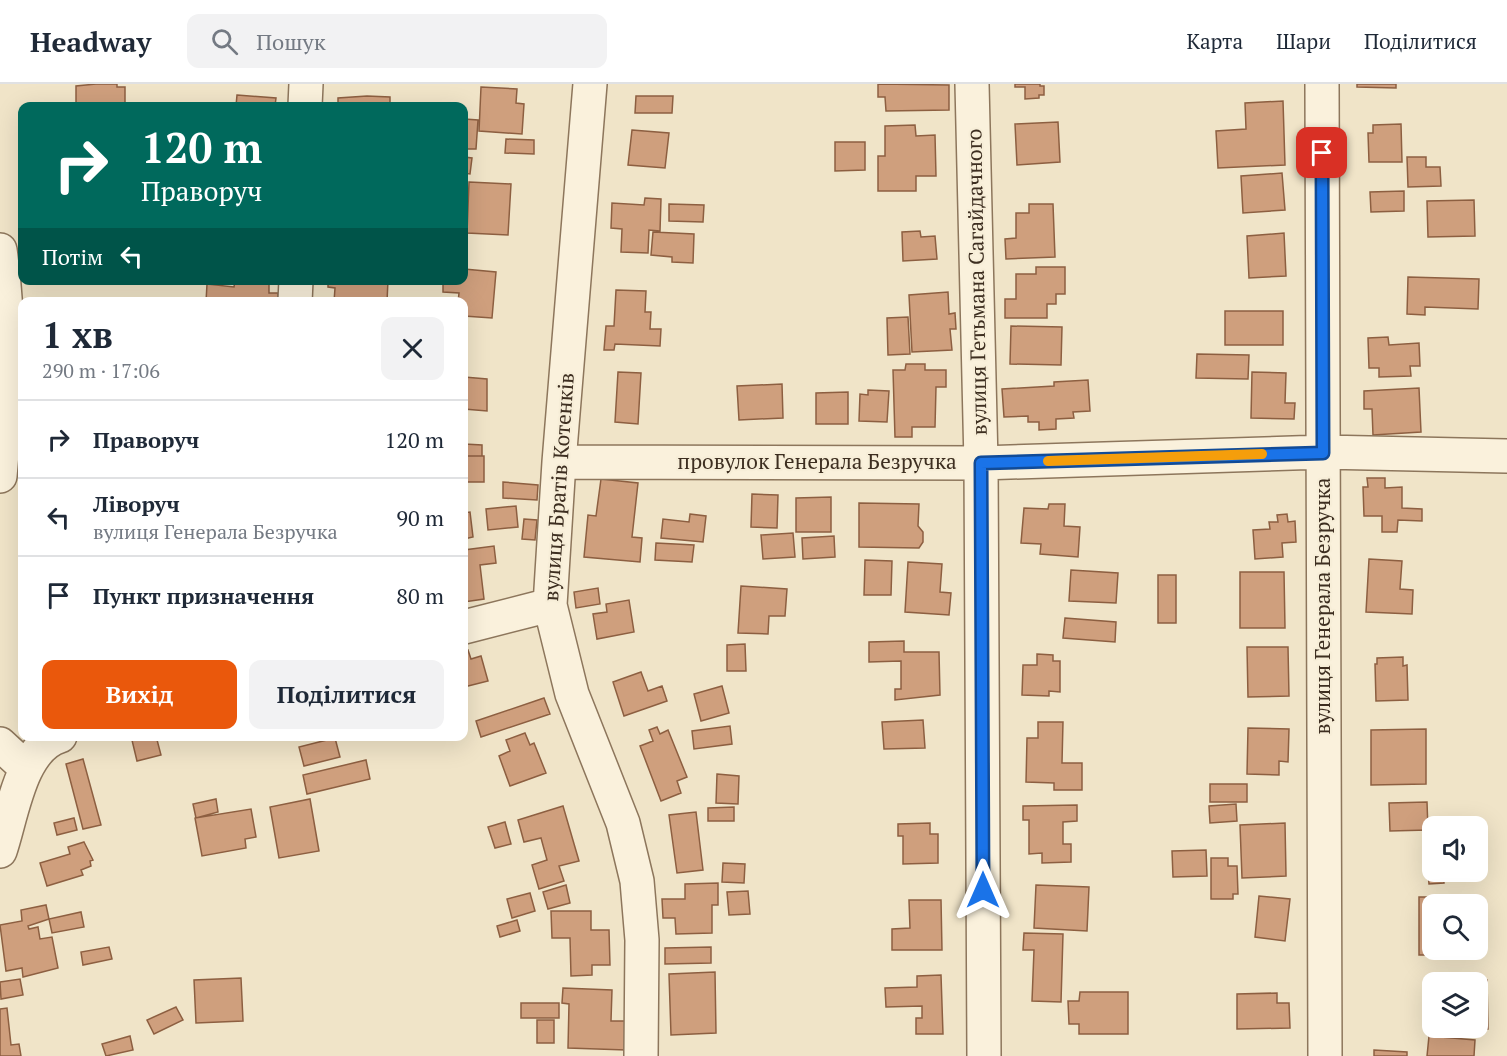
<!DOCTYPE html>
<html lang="uk">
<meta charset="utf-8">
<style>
:root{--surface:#fff;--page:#f2f2f3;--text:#1f2937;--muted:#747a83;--line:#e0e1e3;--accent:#ea580c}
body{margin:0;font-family:"PT Serif",serif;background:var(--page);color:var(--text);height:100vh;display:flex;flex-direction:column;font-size:22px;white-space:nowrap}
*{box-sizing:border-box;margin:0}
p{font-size:20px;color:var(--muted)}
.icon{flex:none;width:33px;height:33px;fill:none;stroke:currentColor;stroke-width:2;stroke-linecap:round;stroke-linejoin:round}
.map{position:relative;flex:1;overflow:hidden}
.panel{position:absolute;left:18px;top:213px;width:450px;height:444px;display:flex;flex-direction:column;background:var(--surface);border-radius:12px;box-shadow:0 6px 24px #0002}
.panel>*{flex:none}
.guide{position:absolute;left:18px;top:18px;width:450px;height:183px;border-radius:12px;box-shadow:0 6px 24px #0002;background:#00695c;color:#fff;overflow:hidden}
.buttons{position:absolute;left:1422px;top:732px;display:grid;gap:12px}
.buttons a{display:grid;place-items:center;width:66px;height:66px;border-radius:12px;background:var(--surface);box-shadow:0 6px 24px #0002;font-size:30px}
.pin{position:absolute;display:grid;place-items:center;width:51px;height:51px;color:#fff;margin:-26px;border-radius:12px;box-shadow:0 3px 9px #0006}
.me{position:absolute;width:66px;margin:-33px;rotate:0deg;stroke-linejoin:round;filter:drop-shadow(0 0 4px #0008)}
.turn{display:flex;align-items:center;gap:21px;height:126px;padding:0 24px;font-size:27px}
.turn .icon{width:78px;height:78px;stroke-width:2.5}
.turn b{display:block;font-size:42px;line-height:51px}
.then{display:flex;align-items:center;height:57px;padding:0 24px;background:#0003;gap:12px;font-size:22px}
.round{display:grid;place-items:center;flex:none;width:63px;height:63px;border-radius:12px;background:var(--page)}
.headline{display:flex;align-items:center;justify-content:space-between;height:102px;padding:0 24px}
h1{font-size:36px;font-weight:800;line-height:45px}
.cta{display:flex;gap:12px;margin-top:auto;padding:12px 24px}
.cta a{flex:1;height:69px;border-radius:12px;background:var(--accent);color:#fff;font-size:24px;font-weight:800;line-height:69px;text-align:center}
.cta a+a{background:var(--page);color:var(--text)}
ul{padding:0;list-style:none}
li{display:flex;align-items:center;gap:18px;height:78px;padding:0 24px;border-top:2px solid var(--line)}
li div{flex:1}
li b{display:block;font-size:22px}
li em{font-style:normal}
header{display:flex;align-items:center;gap:36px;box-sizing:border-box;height:84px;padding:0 30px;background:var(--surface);border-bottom:2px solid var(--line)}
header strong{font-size:28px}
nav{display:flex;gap:33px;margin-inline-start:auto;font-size:21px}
.search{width:420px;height:54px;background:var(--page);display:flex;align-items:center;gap:15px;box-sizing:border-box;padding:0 21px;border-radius:12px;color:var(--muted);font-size:22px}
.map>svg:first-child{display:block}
.building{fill:#cf9f7d;stroke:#8d5f41;stroke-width:1.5;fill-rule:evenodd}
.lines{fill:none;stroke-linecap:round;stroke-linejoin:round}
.minor-casing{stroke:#8d765c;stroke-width:36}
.minor{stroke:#faf1dc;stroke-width:33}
.route-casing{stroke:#114b97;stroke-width:15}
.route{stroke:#1a73e8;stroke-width:10}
.slow{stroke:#f59e0b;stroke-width:10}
.labels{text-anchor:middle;stroke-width:4.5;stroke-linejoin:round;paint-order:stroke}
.street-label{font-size:21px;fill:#3d2e20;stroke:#f7eed8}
</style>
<header>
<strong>Headway</strong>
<div class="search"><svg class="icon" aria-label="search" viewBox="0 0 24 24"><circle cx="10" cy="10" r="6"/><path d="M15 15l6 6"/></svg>Пошук</div>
<nav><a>Карта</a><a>Шари</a><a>Поділитися</a></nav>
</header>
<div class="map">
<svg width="1507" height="972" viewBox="0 0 1507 972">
<rect width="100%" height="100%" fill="#f0e4c8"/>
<path class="building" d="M96,0H117V3H125V22H76V2Z
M878,0L949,1V26L886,27L885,13H878Z
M1015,0H1040V2H1044V11H1039V14L1025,15V3H1015Z
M1357,0H1396V4L1357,3Z
M481,3L517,5L516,19L524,20L522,50L479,47Z
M237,11L276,14L275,22H222H236Z
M367,12L390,13V22H338V14Z
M636,12H673L672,29H635Z
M1283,17L1285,81L1218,84L1216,47L1246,45L1245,19Z
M464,35L478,36L476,65H464Z
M1058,38L1060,78L1017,81L1015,40Z
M1401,40L1402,78H1369L1368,49H1373V41Z
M915,41L916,52L935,51L936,92H916V107H878V72H885V42Z
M632,46L669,49L665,84L628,81Z
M506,55L534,56V70L505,69Z
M835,58H865V86L835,87Z
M464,73L472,74L470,90L464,89Z
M1407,73H1426V83H1440L1441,102L1408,103Z
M1282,89L1285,126L1243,129L1241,92Z
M469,98L511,100L508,151L467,149Z
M1404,107V127L1371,128L1370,108Z
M645,114L661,115L660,147L649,146L648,169L621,168L622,145L611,144L612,119L644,121Z
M1474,116L1475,152L1428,153L1427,117Z
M669,120L704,121L703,138L669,137Z
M1029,120H1053L1055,173L1006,175L1005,155L1016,154V129H1029Z
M920,147L921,153L935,152L937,175L903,177L902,148Z
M653,148L694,150L693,179L672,178V173L651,171Z
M1284,149L1286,192L1249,194L1247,152Z
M1036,183H1065V210H1056V220H1047V234H1005V215H1016V190H1036Z
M464,185L496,188L492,234L464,232V218H458L459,209L443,208V196H464Z
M1408,193L1479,195L1478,225L1425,223V231L1407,230Z
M235,196H269V209H278V218H206L207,200L234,203Z
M328,196H388L387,218H334L335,204L328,203Z
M616,206L646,207L645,228H651L650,245H661L660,262L615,260L614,266H604L606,242H614Z
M948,208L949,230L955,229L956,245H950L952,266L912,268L909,211Z
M1225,227H1283V261H1225Z
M908,233L910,270L888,271L887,234Z
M1011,242L1062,243L1061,281L1010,280Z
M1388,253L1389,261L1419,259L1420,282H1410L1411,292L1379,293V284H1369L1368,254Z
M1197,270L1249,271L1248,295L1196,294Z
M906,280H925V286H946V303H936L935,343H912V353H895L893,286H905Z
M618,288L641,289L638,340L615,338Z
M1252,288L1286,289L1285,319H1295L1294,335L1251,334Z
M464,293L487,295V327L464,325Z
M1088,296L1090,327L1073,328L1074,334L1056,335V345L1039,346V338H1028V332L1004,333L1002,305L1054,302V298Z
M782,300L783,334L739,336L737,302Z
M1419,304L1421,348L1373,351L1372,325H1364V307Z
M868,306L889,307L887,338L859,337L860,310L868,311Z
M848,308V340H816V309Z
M464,360L482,361V372H464Z
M464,372H484V398H464Z
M1367,394H1385V404L1402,403V424L1422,425V437L1398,436L1397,448H1382V432H1364L1363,403H1368Z
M601,395L638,399L632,453L642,454L640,478L584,473L588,431L596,432Z
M503,398L538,401L537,416L503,414Z
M752,410L778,411L777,444L751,443Z
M831,413V448H796V414Z
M859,419L919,420L918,442L923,448V458L919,464L859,463Z
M1049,420H1065L1064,442L1080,443L1078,473L1040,470L1041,460L1021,459L1024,424L1048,425Z
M516,422L518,443L488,446L486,425Z
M470,428L473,453L464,455V429Z
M690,430L706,432L703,458L661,454L663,435L689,438Z
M1287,430L1288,438L1295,437L1296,458L1282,459L1283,473L1255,475L1253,446L1270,445L1269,438H1278L1277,431Z
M524,435L537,436L535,456L522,455Z
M793,449L795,473L763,475L761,451Z
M834,452L835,473L803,475L802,454Z
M656,459L694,461L692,478L655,476Z
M494,462L496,479L480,481L484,515L464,518V466Z
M1369,475L1402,477L1400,505L1413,506L1412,530L1366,528Z
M865,476L892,477L891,511H864Z
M908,478L942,480L940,508L951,509L949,531L905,528Z
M1071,486L1118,489L1116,519L1069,517Z
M1240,488H1284L1285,544H1240Z
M1158,491H1176V539H1158Z
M741,502L787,505L785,532H769L768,550L738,549Z
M598,504L600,520L576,524L574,508Z
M629,516L634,548L597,555L593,530L607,528L606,520Z
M1065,534L1116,538L1115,558L1063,554Z
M904,557V568H939L940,611L895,616V605H901V577L869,578V558Z
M745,560L746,587H727V561Z
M1247,563H1288L1289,612L1248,613Z
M468,566L471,575L481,572L488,597L464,603V567Z
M1037,570L1053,571V577H1060V608L1049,607V612L1022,611L1023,581H1037Z
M1403,573V582L1407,581L1408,616L1376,617L1375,580H1377V574Z
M641,588L648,607L662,602L667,617L624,632L613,598Z
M722,602L729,629L701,637L694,610Z
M544,614L550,630L481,653L476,637Z
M923,636L925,664L884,665L882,638Z
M1038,638H1063L1062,679H1082V706H1054V699L1026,698L1027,654H1038Z
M730,642L732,660L694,665L692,647Z
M657,643L660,650L668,646L687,693L677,697L681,709L661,717L640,662L653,657L649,646Z
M1248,644L1289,645L1288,678L1279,677V691L1247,690Z
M1426,645V700L1371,701V646Z
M525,649L530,661L534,659L546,689L510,702L499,672L510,667L506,656Z
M131,652H156L161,671L137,677Z
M335,654L340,673L304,682L299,663Z
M83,675L101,741L83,745L66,680Z
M366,676L370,695L307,710L303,691Z
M717,690L739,692L738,720L716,719Z
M1210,700H1247V718H1210Z
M216,715L218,728L196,734L193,720Z
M310,715L319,767L279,774L270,723Z
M1427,718L1428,746L1390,747L1389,719Z
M1236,720L1237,737L1210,739L1209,722Z
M1077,721V737L1063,738V760H1071V778L1042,779V769L1029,770V736H1023V722Z
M563,722L579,777L559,782L564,797L539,805L532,781L547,776L541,754L524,758L518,736Z
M734,723V737H708V724Z
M251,725L256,753L245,755L246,764L202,772L195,734Z
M696,728L703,786L677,789L669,731Z
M74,734L77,746L57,751L54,739Z
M505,738L511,760L495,764L488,743Z
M930,739V750H938V779L903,780V752H898V740Z
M1285,739L1286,792L1242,794L1240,741Z
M84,758L93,776L90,777L91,782L81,786L83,791L47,802L40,779L70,770L68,763Z
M1432,762V788H1443L1444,799L1429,800L1426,763Z
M1206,766L1207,792L1173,793L1172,767Z
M1211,774H1228V782H1237L1238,810H1233V815H1211Z
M723,779L745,780L744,799L722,798Z
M718,799V821H712V849L676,850L675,834H663L662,815H685V800Z
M566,801L570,819L548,825L543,808Z
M1036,801L1089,803L1087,847L1034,844Z
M748,807L750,830L729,831L727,808Z
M530,809L535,827L512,834L507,815Z
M1259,812L1290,815L1285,857L1255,853Z
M1419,813H1463V820H1432V866H1465V871H1419Z
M909,816H941L942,866H892V845L910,844Z
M46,821L49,835L28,842L29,845L38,843L40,855L52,853L58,884L23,893L22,884L6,887L0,841L22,837L21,826Z
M551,827H591V846H609L610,881H592V891L571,892L570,854H552Z
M81,828L84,843L52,849L49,835Z
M517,836L520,847L500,853L497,842Z
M1024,849L1063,850L1061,918L1032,917L1034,866H1023Z
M109,863L112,875L83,881L81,868Z
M711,863V879L665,880V864Z
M715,888L716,949L671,951L669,890Z
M941,891L943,950H916V934H922V922L886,923L885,904L917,903V892Z
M241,894L243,937L196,939L194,896Z
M20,895L23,911L1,915L0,898Z
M1487,896L1488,945H1432V897ZM1432,898H1478V944H1432Z
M563,904L612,906L611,937H627L626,966L568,964L569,920L562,919Z
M1080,908H1128V950H1079V940H1069L1068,917H1079Z
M1277,909V919H1289L1290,944L1237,945V910Z
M521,919H559V934H521Z
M176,923L183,936L154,950L147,936Z
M7,924L11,961L19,960L21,972H0V925Z
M537,936H554V959H537Z
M130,952L133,966L106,972L102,960Z
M1429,952L1475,956L1474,972H1427Z
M1374,966L1407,968V972H1374Z"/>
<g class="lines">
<defs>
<path id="minor" d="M590,0L559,378L550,521L572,610L623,739L637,797L642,856L641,972
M972,0L981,379L984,972
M1322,0L1325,972
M305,22L306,0
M0,166C11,241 7,317 0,392
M295,218L296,196
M559,378L981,379L1323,368L1507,372
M464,543L550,521
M0,660L26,684
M0,767C12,732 20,664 60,652"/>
</defs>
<use href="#minor" class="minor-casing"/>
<use href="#minor" class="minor"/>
</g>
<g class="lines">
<defs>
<path id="route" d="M983,806L981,379L1323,369L1322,69"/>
</defs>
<use href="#route" class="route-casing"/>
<use href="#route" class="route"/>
<path class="slow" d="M1048,377L1262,370"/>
</g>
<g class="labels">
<g class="street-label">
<text transform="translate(977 198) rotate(-91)" y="7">вулиця Гетьмана Сагайдачного</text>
<text x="817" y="385">провулок Генерала Безручка</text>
<text transform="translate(559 403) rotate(-86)" y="7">вулиця Братів Котенків</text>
<text transform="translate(1323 522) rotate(-90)" y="7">вулиця Генерала Безручка</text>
</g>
</g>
</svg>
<div class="buttons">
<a><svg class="icon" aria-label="sound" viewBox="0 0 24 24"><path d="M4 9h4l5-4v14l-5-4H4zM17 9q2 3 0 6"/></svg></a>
<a><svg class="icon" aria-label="search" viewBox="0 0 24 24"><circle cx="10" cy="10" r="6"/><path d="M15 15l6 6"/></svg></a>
<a><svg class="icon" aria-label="layers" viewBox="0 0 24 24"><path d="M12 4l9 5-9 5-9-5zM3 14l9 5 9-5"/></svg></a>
</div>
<div class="pin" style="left:1322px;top:69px;background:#d93025"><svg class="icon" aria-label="arrive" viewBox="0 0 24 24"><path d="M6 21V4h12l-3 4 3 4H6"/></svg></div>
<svg class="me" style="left:983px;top:806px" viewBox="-20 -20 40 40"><path d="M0-17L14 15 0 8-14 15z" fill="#1a73e8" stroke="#fff" stroke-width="4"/></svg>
<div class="guide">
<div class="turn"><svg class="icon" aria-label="right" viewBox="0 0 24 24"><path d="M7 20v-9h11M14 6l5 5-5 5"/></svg><div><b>120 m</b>Праворуч</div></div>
<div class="then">Потім<svg class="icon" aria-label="left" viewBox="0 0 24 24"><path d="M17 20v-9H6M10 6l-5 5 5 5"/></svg></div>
</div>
<section class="panel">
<div class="headline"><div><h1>1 хв</h1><p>290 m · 17:06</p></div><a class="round"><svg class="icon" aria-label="close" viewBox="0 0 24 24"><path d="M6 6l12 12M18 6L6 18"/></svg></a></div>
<ul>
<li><svg class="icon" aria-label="right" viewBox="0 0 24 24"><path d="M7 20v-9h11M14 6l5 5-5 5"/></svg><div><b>Праворуч</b></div><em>120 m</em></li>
<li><svg class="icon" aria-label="left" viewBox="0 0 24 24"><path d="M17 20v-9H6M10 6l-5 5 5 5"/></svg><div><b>Ліворуч</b><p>вулиця Генерала Безручка</p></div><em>90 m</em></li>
<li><svg class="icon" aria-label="arrive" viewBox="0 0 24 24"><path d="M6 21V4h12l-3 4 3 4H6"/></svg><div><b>Пункт призначення</b></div><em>80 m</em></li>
</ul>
<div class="cta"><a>Вихід</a><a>Поділитися</a></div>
</section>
</div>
